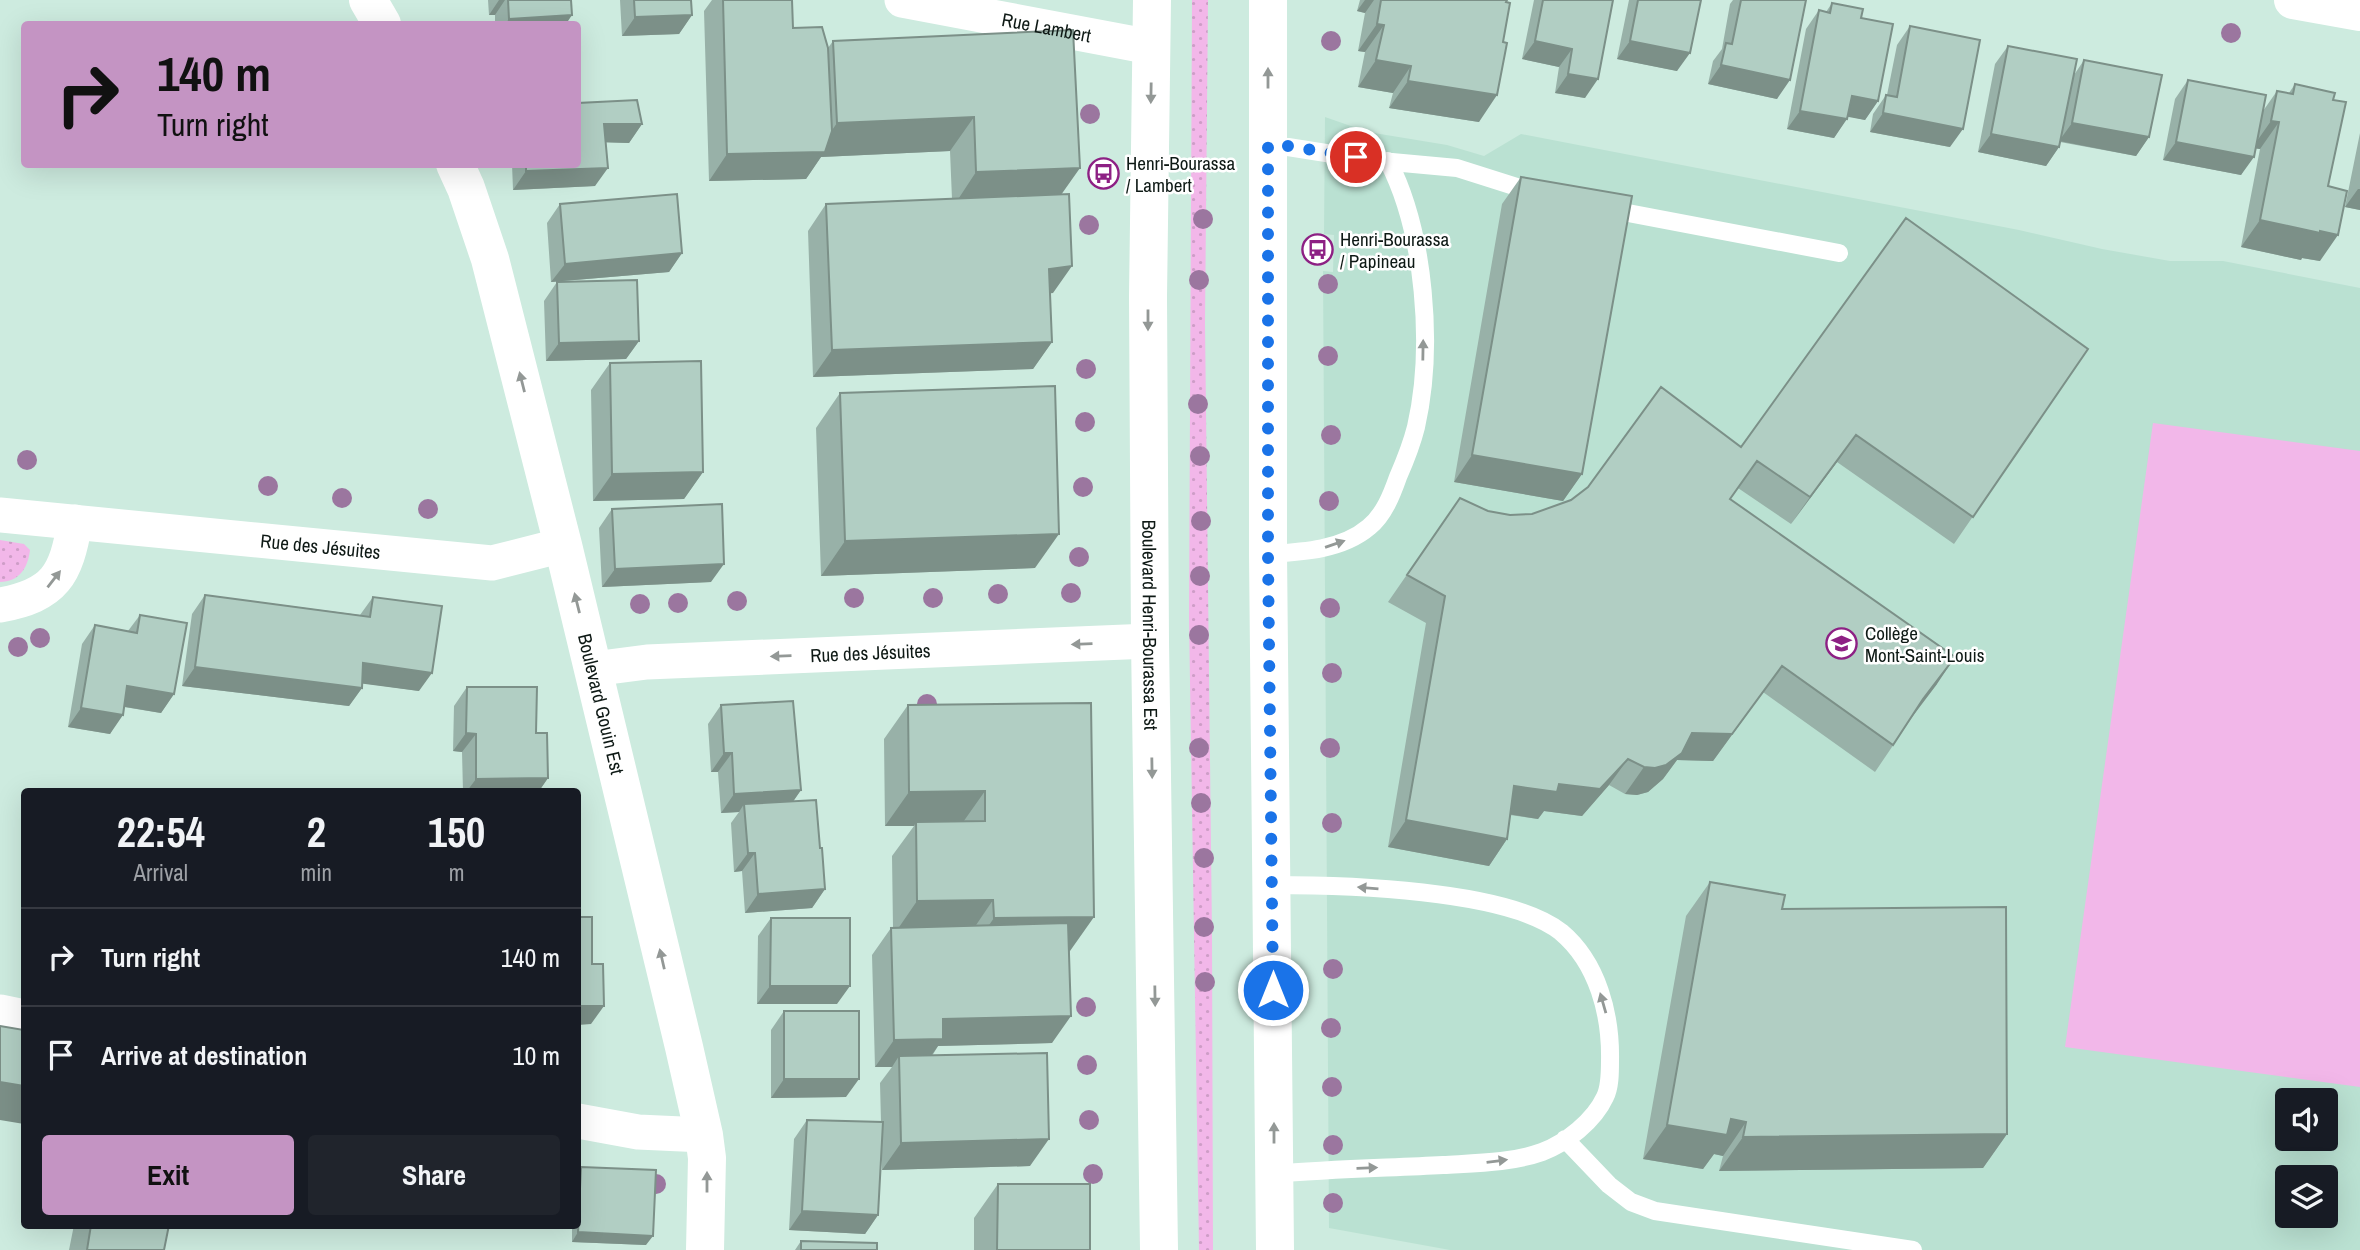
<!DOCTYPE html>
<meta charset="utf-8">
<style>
:root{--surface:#171b24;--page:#20242c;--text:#f1f3f6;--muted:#9ea1a6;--line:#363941;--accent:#c494c3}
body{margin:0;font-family:"Archivo Narrow",sans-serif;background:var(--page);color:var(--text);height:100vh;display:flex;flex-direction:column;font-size:26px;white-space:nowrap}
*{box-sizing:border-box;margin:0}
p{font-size:23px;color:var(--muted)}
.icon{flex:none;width:38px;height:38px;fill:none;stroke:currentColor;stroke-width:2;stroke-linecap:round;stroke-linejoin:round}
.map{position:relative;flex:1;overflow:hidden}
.drawer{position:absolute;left:21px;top:788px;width:560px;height:441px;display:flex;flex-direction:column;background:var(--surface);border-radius:7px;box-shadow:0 7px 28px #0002}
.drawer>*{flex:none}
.guide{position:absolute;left:21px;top:21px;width:560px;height:147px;border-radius:7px;box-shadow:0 7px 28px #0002;background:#c494c3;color:#111;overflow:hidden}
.tools{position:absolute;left:2275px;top:1088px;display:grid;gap:14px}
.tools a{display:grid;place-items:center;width:63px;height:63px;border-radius:7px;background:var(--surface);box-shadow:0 7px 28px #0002;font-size:35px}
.pin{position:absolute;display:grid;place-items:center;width:60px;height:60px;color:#fff;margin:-30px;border:4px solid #fff;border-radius:50%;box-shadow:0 2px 7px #0007}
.me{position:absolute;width:77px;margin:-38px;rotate:0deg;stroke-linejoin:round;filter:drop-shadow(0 0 5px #0008)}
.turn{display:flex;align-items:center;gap:24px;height:147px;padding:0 21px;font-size:32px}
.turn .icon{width:91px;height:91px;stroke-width:2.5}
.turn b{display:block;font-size:49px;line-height:60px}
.eta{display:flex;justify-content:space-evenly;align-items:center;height:119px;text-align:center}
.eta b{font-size:42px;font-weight:800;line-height:49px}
.cta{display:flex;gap:14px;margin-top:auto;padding:14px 21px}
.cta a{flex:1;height:80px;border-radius:7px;background:var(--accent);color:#111;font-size:28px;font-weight:800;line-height:80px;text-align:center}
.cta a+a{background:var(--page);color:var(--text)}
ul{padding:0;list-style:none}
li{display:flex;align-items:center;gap:21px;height:98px;padding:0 21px;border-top:2px solid var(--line)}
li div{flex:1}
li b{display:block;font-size:26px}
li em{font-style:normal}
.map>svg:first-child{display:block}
.built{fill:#bae1d2;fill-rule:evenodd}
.grass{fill:url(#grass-dots)}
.green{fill:#f2b7e9}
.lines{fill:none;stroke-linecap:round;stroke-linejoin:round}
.service{stroke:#fff;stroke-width:18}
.minor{stroke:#fff;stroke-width:35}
.tertiary{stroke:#fff;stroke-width:38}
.primary{stroke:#fff;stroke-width:38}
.tree{fill:#9b769f}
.wall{fill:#98b1a8}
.shaded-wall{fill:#7c9088}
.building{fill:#b1cec3;stroke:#7c9088;stroke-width:2}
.oneway{fill:#939896}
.route{stroke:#1a73e8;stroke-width:12;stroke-dasharray:0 21.6}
.labels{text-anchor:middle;stroke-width:5;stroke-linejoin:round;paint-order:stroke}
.street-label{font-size:19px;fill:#0e1915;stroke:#fff}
.poi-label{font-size:19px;fill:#0e1915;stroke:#fff;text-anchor:start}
</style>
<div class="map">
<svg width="2360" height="1250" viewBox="0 0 2360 1250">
<defs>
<pattern id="grass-dots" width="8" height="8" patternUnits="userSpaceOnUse" patternTransform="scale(1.75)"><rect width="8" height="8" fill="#f2b7e9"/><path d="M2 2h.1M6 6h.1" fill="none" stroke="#ce9dc7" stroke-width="1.8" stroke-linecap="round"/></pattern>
</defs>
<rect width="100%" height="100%" fill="#cdebdf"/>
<path class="built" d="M1325,117L1368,132L1447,145L1484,156L1521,134L2019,230L2102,249L2170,261H2223L2360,288V1250H1450L1329,1228L1323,271L1333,272L1334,235L1324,234ZM2287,1101H2326V1139H2287ZM2287,1178H2326V1216H2287Z"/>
<path class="grass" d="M1192,0H1208L1205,323L1212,934L1213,1250H1199L1189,618Z
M0,540L24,544L30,550C28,568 19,582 0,582Z"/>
<path class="green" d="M2153,423L2360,451V1087L2065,1047Z"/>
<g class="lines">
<path class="service" d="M1268,146L1288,147L1370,160L1457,168L1536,193
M1607,209L1839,253
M1268,554C1302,552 1342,550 1369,527C1384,515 1392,494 1398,477C1405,461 1412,443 1416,427C1434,348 1425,232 1388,161
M1272,885C1342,885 1507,889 1561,932C1598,963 1611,1015 1610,1061C1610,1073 1610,1087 1605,1097C1594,1121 1566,1143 1542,1152C1511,1163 1476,1163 1443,1165C1387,1168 1330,1169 1274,1174
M1565,1139L1609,1185L1631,1202L1655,1211L1913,1250"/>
<g class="minor">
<path id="s1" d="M902,0L1151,47"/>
<path id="s2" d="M0,515L492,563L563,545"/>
<path d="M0,605C55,595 66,575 75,522"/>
<path id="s3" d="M593,669L647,662L1150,641"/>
<path d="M0,1012L24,1017"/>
<path d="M578,1121L638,1132L704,1135"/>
</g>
<g class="tertiary">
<path d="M368,0L382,24"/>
<path id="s4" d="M455,164L466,188L490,259L563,545L684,1047L704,1135L707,1158L705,1250"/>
</g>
<g class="primary">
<path id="s5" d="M1152,0L1148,297L1150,641L1159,1250"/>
<path d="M1268,0V554L1275,1250"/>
<path d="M2293,0L2360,12"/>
</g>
</g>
<g class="tree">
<circle cx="2231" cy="33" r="10"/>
<circle cx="1331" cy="41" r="10"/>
<circle cx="1090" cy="114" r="10"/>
<circle cx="1203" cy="219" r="10"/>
<circle cx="1089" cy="225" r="10"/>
<circle cx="1199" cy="280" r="10"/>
<circle cx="1328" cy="284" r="10"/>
<circle cx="1328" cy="356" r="10"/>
<circle cx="1086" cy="369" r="10"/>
<circle cx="1198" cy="404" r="10"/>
<circle cx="1085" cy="422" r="10"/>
<circle cx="1331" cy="435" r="10"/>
<circle cx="1200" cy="456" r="10"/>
<circle cx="27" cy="460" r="10"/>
<circle cx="268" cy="486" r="10"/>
<circle cx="1083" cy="487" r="10"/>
<circle cx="342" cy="498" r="10"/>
<circle cx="1329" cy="501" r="10"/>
<circle cx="428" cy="509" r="10"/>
<circle cx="1201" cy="521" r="10"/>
<circle cx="1079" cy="557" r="10"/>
<circle cx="1200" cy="576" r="10"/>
<circle cx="1071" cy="593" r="10"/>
<circle cx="998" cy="594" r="10"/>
<circle cx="854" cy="598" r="10"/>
<circle cx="933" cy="598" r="10"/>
<circle cx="737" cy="601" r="10"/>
<circle cx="678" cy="603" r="10"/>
<circle cx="640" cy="604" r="10"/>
<circle cx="1330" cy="608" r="10"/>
<circle cx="1199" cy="635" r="10"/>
<circle cx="40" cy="638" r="10"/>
<circle cx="18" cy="647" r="10"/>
<circle cx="1332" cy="673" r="10"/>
<circle cx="927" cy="704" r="10"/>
<circle cx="1199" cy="748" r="10"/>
<circle cx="1330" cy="748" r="10"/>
<circle cx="1201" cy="803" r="10"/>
<circle cx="1332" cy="823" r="10"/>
<circle cx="1204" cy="858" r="10"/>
<circle cx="1204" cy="927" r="10"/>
<circle cx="1333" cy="969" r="10"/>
<circle cx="1205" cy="982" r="10"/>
<circle cx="1086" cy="1007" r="10"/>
<circle cx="1331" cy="1028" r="10"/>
<circle cx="1087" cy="1065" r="10"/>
<circle cx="1332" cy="1087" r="10"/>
<circle cx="1089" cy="1120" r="10"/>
<circle cx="1333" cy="1145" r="10"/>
<circle cx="1093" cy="1174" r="10"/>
<circle cx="656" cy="1184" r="10"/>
<circle cx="1333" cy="1203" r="10"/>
</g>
<path class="wall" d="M488,0H571L566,24H495V15H489Z
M620,0H691L692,15L679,34L622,36Z
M712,0H792L793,28L828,48L833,41L1073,30L1053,293H1050L1052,342L1033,369L813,377L808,231L826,204L952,199L950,151L821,157L806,179L709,181L704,11Z
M1360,0H1507L1479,122L1389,108L1393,93L1358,87L1365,52L1358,51L1365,13L1357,11Z
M1534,0H1613L1585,98L1555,93L1559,67L1522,59Z
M1629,0H1701L1677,71L1617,59Z
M1733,0H1806L1777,99L1708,84L1713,61L1722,49L1730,4Z
M1832,3L1861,18L1878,101L1865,120L1848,116L1834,138L1787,129L1806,29L1819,10L1826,12Z
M1910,26L1950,147L1870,132L1873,114L1886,95H1887L1897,45Z
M2008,46L2074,75L2084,60L2149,137L2136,156L2060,142L2059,147L2046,166L1978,152L1995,64Z
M2188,80L2263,111L2277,91L2289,93L2295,84L2333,100L2328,186L2320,261L2302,258L2301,260L2241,247L2260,149L2255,148L2241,175L2163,160L2175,99Z
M578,103L642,124L629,143L606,142L595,186L513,190L512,164H578Z
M2360,133V210L2345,207Z
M1521,177L1582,474L1563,501L1454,482L1502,204Z
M560,204L682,253L669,272L551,282L547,223Z
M557,282L639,341L626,359L546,361L544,301Z
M2088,349L1954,544L1837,462L1791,524L1738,488L1730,500L1937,684L1913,716L1875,772L1763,692L1713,761L1677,760L1663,779L1648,792L1637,795L1625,794L1609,785L1582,816L1544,811L1538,819L1510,815L1507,839L1489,866L1388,847L1426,623L1388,602L1460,498L1488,511L1510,515L1532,514L1741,447Z
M610,363L703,472L684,499L593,501L591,390Z
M840,393L1035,568L821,576L816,428Z
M612,509L711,582L602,587L599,528Z
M205,595L360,615L373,597L419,691L362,683V688L349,706L182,686L192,614Z
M140,615L174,694L161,713L124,707L110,734L68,727L82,644L95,625L128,631Z
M467,687L548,778L539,791H463L462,752L453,751L454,706Z
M1091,703L1070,951L1052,1043L938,1046L932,1056L1030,1166L882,1170V1146L878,1215L865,1234L789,1230L794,1139L807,1120L881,1122L880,1083L892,1067H875L872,955L891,928H893L892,856L914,826H885L884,739L908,705Z
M721,705L801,790L793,801L820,848L825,889L812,908L745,913L742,871L734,872L731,823L739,812L721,813L718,772H711L708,724Z
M1710,882L1782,909L2007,1134L1983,1168L1719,1171L1723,1156L1714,1154L1703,1169L1643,1159L1686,916Z
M771,918L837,1004H757L758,936Z
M784,1011L846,1097L771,1098V1030Z
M581,1167L646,1245L572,1242V1225H578V1172Z
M998,1184L1090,1250H974V1218Z
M74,1225H169L164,1250H69Z
M801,1241L877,1250H795Z"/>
<path class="shaded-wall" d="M499,0H505L495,15H489Z
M1365,0H1374L1365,13L1357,11Z
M572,15L566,24H505L509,19Z
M692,15L679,34L622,36L635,17Z
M1377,24L1384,25L1365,52L1358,51Z
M1535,41L1572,49L1559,67L1522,59Z
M1630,41L1690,53L1677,71L1617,59Z
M1376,60L1411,66L1393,93L1358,87Z
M1721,65L1790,80L1777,99L1708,84Z
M1568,74L1598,79L1585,98L1555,93Z
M1408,81L1497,95L1479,122L1389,108Z
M1852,96L1878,101L1865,120L1838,115Z
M1800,111L1847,119L1834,138L1787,129Z
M1883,113L1963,129L1950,147L1870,132Z
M974,117L950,151L821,157L806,179L709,181L727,154L817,152L837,123Z
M2271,121L2279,122L2260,149L2252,148Z
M2072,123L2149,137L2136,156L2059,141Z
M604,124H642L629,143L591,142Z
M1991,134L2059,147L2046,166L1978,152Z
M2176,142L2254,157L2241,175L2163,160Z
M608,168L595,186L513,190L526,171Z
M1080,168L1056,202L953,207L976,172Z
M2358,189H2360V210L2345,207Z
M2260,220L2320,231L2338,235L2320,261L2302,258L2301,260L2241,247Z
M682,253L669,272L551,282L565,264Z
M1072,266L1053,293L1030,296L1049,269Z
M639,341L626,359L546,361L559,343Z
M1052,342L1033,369L813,377L832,350Z
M1856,435L1837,462L1791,524L1810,497Z
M1472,455L1582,474L1563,501L1454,482Z
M703,472L684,499L593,501L612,474Z
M1059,534L1035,568L821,576L845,541Z
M724,564L711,582L602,587L615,569Z
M1955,657L1937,684L1905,726L1923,699Z
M363,663L432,673L419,691L350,682Z
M1782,666L1713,761L1677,760L1663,779L1648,792L1637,795L1625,794L1644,767L1692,733Z
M195,667L362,688L349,706L182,686Z
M127,686L174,694L161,713L114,705Z
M81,708L123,715L110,734L68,727Z
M466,733L476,734L462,752L453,751Z
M724,753H732L718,772H711Z
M1628,759L1609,785L1582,816L1544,811L1538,819L1495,812L1514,786L1559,784Z
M548,778L539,791H467L476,779Z
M801,790L788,809L744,804L739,812L721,813L734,794Z
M985,791L961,825L916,822L914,826H885L909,792Z
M1406,820L1507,839L1489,866L1388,847Z
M748,853H755L742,871L734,872Z
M825,889L812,908L745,913L758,894Z
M993,900L970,934L893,936L917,901Z
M1094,917L1070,951L970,952L994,918Z
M770,986H850L837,1004H757Z
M578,1006H604L591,1024L578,1025Z
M1071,1016L1052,1043L938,1046L924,1066L899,1056L892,1067H875L894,1040L943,1019Z
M784,1079H859L846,1097L771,1098Z
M0,1082L24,1086V1124L0,1120Z
M1731,1119L1746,1122L1723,1156L1714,1154L1703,1169L1643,1159L1667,1125Z
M2007,1134L1983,1168L1719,1171L1743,1137Z
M1049,1139L1030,1166L882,1170L901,1143Z
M802,1211L878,1215L865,1234L789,1230Z
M578,1232L653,1236L646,1245L572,1242Z"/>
<path class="building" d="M508,0H571L572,15L509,19Z
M634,0H691L692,15L635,17Z
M723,0H792L793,28L822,27L828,48L832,131L825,152L727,154Z
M1381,0H1507L1506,2L1510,3L1503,42L1507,43L1497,95L1408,81L1411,66L1376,60L1384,25L1377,24Z
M1543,0H1613L1598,79L1568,74L1572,49L1535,41Z
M1638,0H1701L1690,53L1630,41Z
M1741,0H1806L1790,80L1721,65L1726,43L1732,44Z
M1832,3L1863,9L1861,18L1893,24L1878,101L1852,96L1847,119L1800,111L1819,10L1830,13Z
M1910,26L1980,40L1963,129L1883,113L1886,95L1897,97Z
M1073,30L1080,168L976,172L974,117L837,123L833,41Z
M2008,46L2077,59L2059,147L1991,134Z
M2084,60L2162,75L2149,137L2072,123Z
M2188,80L2266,95L2254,157L2176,142Z
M2295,84L2335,93L2333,100L2346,102L2328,186L2347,191L2338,235L2320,231V233L2260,220L2279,122L2271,121L2277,91L2293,94Z
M637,100L642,124H604L608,168L526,171V164H578V103Z
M1521,177L1632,196L1582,474L1472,455Z
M677,194L682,253L565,264L560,204Z
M1069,194L1072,266L1049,269L1052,342L832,350L826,204Z
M1906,218L2088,349L1973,517L1856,435L1810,497L1757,461L1730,499L1955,657L1923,699L1893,745L1782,666L1732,734L1692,733L1682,753L1666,765L1655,768L1644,767L1628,759L1600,789L1559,784L1557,792L1514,786L1507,839L1406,820L1445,596L1407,575L1460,498L1488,511L1510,515L1532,514L1571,500L1588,487L1661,387L1741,447Z
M637,280L639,341L559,343L557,282Z
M701,361L703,472L612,474L610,363Z
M1055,386L1059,534L845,541L840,393Z
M722,504L724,564L615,569L612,509Z
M205,595L370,617L373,597L442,606L432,673L363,663L362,688L195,667Z
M140,615L187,623L174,694L127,686L123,715L81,708L95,625L137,633Z
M467,687H537L536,733H547L548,778L476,779V734L466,733Z
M793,701L801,790L734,794L732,753H724L721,705Z
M1091,703L1094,917L994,918L993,900L917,901L916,822L985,821V791L909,792L908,705Z
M816,800L820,848H822L825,889L758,894L755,853H748L744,804Z
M1710,882L1785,895L1782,909L2006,907L2007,1134L1743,1137L1746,1122L1731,1119L1727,1135L1667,1125Z
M578,917H592V964H603L604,1006H578Z
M771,918H850V986H770Z
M1068,923L1071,1016L943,1019V1039L894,1040L891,928Z
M784,1011H859V1079H784Z
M0,1026L24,1030V1086L0,1082Z
M1047,1053L1049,1139L901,1143L899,1056Z
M807,1120L883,1122L878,1215L802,1211Z
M581,1167L656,1170L653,1236L578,1232Z
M998,1184H1090V1250H997Z
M91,1225H169L164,1250H87Z
M801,1241L877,1243V1250H801Z"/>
<defs><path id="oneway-solid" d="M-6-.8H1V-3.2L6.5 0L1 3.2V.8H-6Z" transform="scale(1.75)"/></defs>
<g class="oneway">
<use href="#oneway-solid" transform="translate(1268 78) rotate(-90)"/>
<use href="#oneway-solid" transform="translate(1151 93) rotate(91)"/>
<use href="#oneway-solid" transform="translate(1148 320) rotate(90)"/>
<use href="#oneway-solid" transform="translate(1423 350) rotate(-89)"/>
<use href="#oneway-solid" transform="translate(522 382) rotate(-104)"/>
<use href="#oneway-solid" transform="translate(1335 544) rotate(-19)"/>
<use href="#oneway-solid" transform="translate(54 579) rotate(-52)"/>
<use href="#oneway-solid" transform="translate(577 603) rotate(-104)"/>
<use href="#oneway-solid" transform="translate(1082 644) rotate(178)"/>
<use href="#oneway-solid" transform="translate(781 656) rotate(178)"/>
<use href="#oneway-solid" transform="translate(1152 768) rotate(89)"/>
<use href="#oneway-solid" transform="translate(1368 888) rotate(-175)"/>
<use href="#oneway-solid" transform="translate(662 959) rotate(-103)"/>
<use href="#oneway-solid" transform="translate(1155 996) rotate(89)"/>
<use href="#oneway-solid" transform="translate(1603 1003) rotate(-106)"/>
<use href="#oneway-solid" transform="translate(1274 1133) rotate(-90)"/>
<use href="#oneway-solid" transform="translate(1497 1161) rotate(-7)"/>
<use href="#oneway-solid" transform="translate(1367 1168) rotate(-2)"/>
<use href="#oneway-solid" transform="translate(707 1182) rotate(-90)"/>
</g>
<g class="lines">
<path class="route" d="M1273,990L1268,555V146H1288L1356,157"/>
</g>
<defs>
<symbol id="bus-ring" viewBox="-11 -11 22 22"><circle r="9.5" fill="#fff" stroke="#8d2084" stroke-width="1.5"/><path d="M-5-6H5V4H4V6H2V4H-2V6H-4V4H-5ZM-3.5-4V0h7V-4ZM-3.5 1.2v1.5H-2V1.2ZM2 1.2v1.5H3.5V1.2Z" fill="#8d2084"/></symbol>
<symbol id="school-ring" viewBox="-11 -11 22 22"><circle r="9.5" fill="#fff" stroke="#8d2084" stroke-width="1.5"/><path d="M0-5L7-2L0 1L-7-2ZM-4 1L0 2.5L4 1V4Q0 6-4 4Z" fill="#8d2084"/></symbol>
</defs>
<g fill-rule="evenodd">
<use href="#bus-ring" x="1086" y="156" width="35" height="35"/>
<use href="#bus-ring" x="1300" y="232" width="35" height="35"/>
<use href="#school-ring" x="1824" y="626" width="35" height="35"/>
</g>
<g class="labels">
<g class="street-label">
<text dy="7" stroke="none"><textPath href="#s1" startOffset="147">Rue Lambert</textPath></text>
<text dy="7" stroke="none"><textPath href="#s2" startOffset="322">Rue des Jésuites</textPath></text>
<text dy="7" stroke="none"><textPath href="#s5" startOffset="625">Boulevard Henri-Bourassa Est</textPath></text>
<text dy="7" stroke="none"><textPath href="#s3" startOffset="278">Rue des Jésuites</textPath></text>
<text dy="7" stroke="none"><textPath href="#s4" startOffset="560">Boulevard Gouin Est</textPath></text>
</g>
<g class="poi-label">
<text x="1126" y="170">Henri-Bourassa<tspan x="1126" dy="22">/ Lambert</tspan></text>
<text x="1340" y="246">Henri-Bourassa<tspan x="1340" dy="22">/ Papineau</tspan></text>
<text x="1865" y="640">Collège<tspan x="1865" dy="22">Mont-Saint-Louis</tspan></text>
</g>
</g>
</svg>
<div class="tools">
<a><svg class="icon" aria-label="sound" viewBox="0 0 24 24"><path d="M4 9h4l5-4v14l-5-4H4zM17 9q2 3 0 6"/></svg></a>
<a><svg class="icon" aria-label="layers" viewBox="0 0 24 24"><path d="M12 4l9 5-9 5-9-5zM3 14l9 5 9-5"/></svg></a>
</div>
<div class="pin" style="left:1356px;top:157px;background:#d93025"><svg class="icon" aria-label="arrive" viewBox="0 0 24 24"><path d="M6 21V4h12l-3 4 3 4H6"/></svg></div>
<svg class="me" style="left:1273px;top:990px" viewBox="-20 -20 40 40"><circle r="17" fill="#1a73e8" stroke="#fff" stroke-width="3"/><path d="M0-11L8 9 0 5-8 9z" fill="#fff"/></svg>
<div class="guide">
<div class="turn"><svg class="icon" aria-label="right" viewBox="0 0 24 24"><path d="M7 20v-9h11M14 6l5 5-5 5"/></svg><div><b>140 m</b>Turn right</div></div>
</div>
<section class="drawer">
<div class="eta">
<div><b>22:54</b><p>Arrival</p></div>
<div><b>2</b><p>min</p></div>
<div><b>150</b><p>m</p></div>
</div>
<ul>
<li><svg class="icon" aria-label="right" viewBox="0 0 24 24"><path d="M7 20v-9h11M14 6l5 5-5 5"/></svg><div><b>Turn right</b></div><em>140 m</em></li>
<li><svg class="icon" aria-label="arrive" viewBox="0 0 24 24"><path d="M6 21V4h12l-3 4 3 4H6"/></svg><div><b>Arrive at destination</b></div><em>10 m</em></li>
</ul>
<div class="cta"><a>Exit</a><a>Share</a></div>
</section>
</div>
